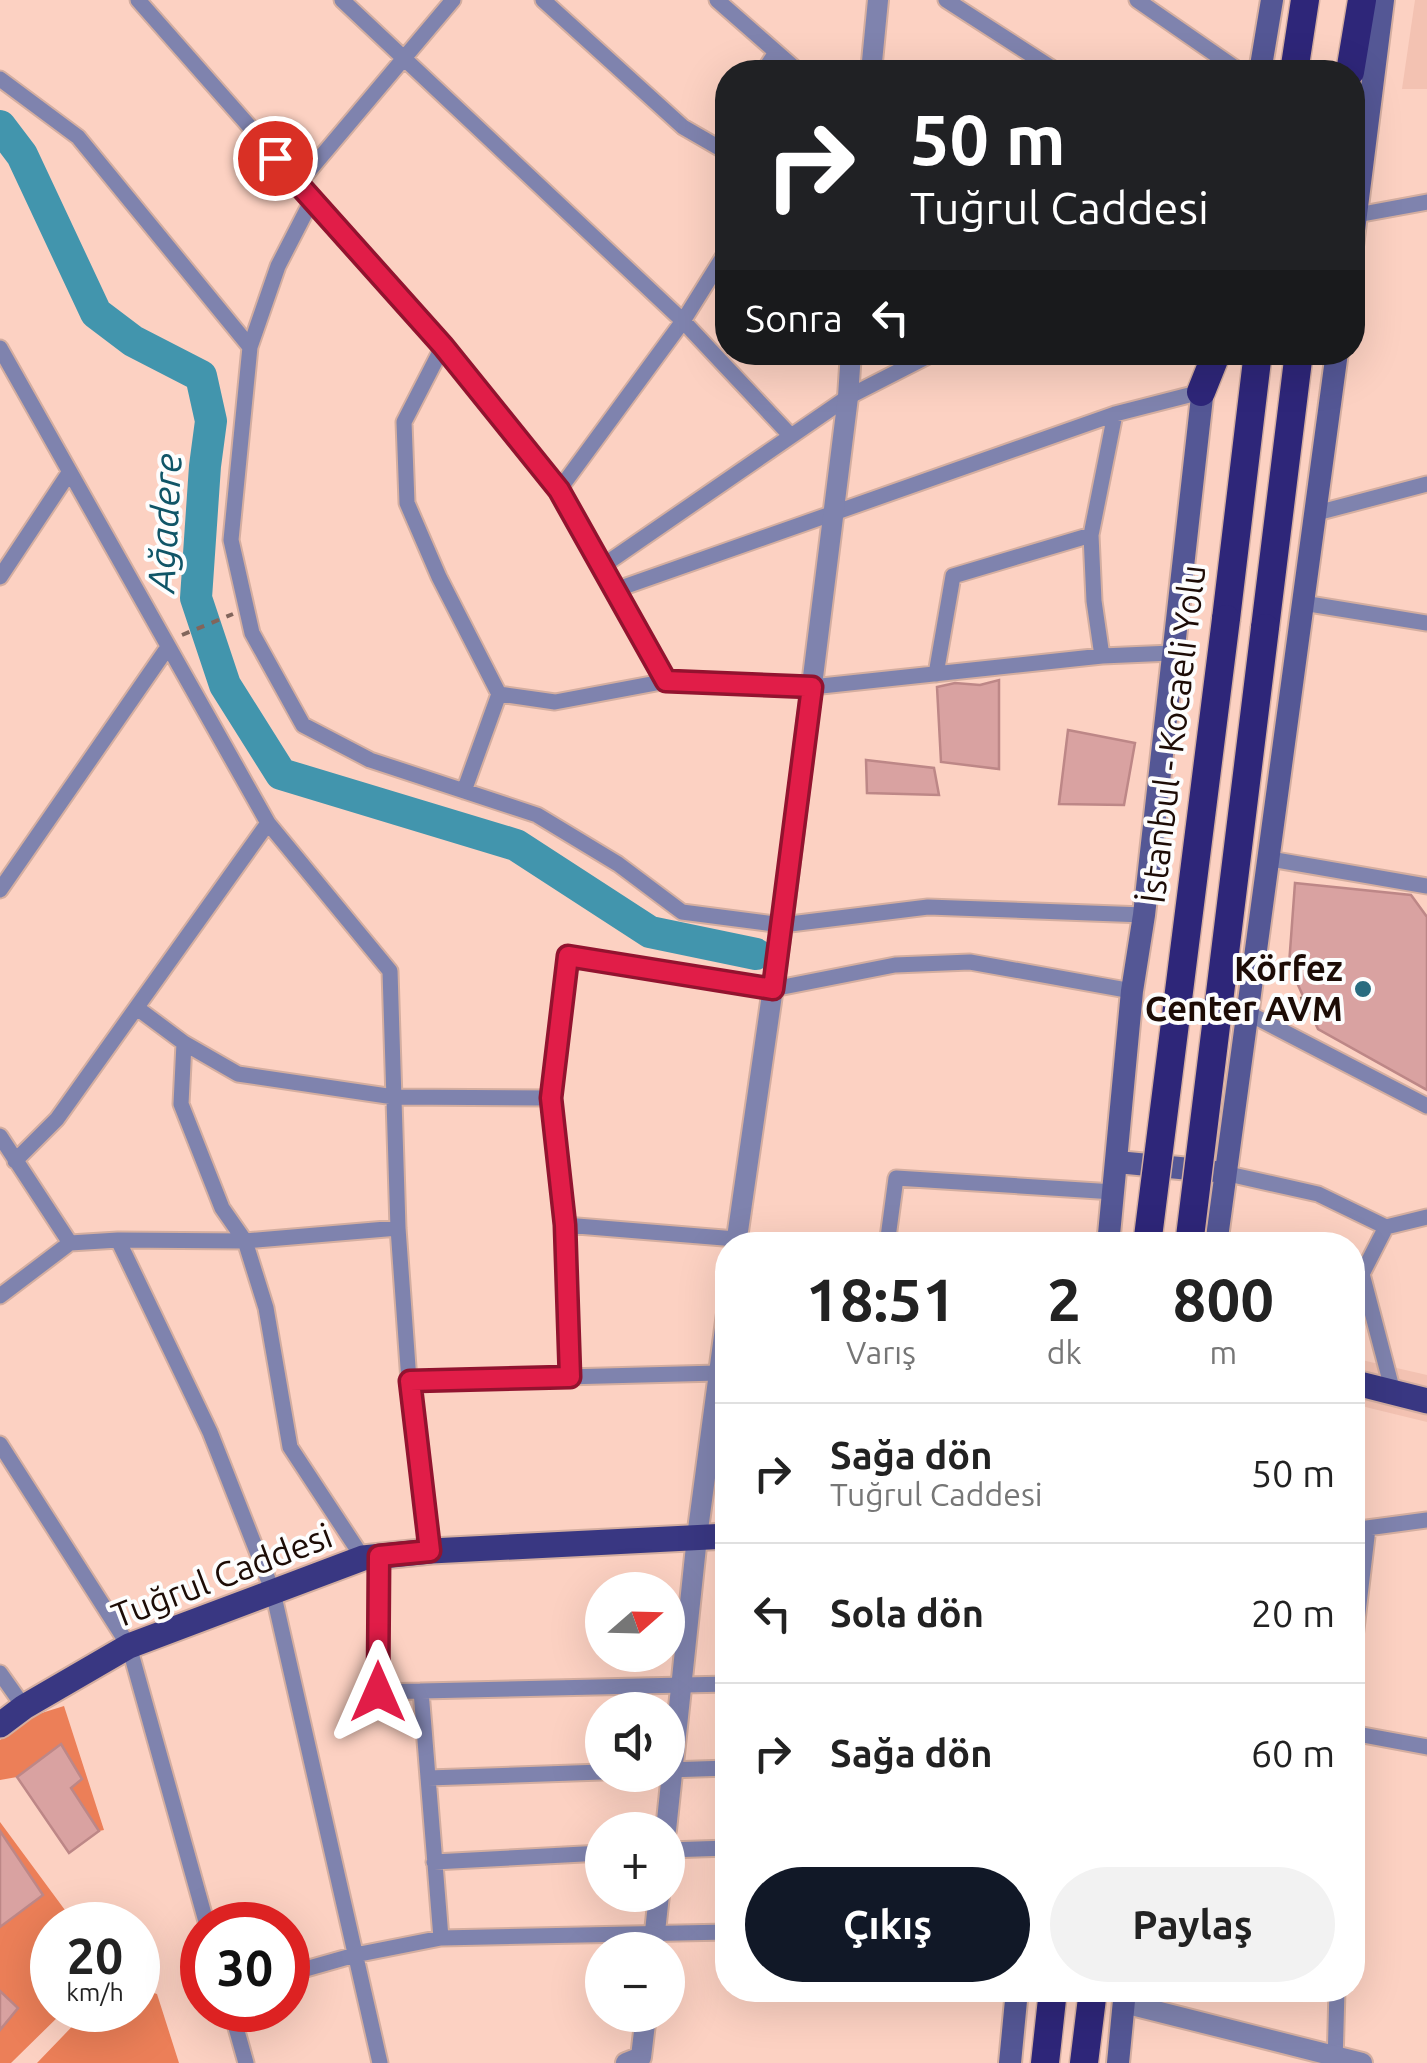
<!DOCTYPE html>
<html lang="tr">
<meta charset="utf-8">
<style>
:root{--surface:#fff;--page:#f2f2f2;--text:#222;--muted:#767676;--line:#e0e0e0;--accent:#111827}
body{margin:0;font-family:Ubuntu,sans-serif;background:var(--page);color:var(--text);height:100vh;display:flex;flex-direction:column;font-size:38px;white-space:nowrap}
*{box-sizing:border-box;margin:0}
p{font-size:32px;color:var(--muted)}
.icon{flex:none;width:55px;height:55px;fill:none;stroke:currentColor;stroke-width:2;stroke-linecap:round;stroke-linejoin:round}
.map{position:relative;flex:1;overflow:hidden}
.drawer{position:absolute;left:715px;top:1232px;width:650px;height:770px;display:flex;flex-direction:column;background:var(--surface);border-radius:40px;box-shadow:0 10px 40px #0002}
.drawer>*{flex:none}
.hud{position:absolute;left:715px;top:60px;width:650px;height:305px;border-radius:40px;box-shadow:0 10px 40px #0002;background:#202124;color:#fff;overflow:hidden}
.needle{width:65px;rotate:70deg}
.controls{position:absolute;left:585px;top:1572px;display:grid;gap:20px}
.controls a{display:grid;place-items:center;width:100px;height:100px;border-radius:50%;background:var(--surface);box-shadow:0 10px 40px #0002;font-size:50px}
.speed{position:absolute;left:30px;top:1902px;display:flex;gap:20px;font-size:50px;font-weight:700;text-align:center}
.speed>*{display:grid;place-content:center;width:130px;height:130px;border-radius:50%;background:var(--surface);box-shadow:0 10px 40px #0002;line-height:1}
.speed small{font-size:25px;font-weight:400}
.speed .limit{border:15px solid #d22;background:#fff;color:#111}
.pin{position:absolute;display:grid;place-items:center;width:85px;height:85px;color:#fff;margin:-42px;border:5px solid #fff;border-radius:50%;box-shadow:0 2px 10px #0007}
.me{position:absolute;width:110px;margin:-55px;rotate:0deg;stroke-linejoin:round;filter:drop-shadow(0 0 8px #0008)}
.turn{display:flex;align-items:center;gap:35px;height:210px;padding:0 30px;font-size:45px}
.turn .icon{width:130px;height:130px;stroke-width:2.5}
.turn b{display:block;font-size:70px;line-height:85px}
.then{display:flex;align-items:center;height:95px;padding:0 30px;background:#0003;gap:20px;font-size:38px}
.eta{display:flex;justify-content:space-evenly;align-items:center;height:170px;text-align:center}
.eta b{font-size:60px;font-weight:700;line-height:70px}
.button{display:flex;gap:20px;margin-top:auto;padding:20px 30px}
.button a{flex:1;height:115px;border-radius:60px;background:var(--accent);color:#fff;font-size:40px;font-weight:700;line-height:115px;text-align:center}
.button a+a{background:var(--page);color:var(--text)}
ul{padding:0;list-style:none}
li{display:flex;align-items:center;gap:30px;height:140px;padding:0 30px;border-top:2px solid var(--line)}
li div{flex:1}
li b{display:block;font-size:38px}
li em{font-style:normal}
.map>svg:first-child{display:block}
.built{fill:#f3c2b2}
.forest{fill:#ec7f58}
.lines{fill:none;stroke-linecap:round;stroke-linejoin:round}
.river{stroke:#4295ad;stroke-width:32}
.building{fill:#d9a2a1;stroke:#bd8787;stroke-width:2.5}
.minor-casing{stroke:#d4aea0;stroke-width:19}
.tertiary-casing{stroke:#d4aea0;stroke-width:24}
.secondary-casing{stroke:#d4aea0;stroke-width:26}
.primary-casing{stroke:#d4aea0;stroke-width:29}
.trunk-casing{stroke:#d4aea0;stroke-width:31}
.path{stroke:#82655b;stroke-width:4;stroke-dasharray:8 8;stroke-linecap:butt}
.minor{stroke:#7f83ae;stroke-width:15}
.tertiary{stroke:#7f83ae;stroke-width:20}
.secondary{stroke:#545795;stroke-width:22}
.primary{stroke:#393782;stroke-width:25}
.trunk{stroke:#2e2679;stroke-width:28}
.trunk-bridge-casing{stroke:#d4aea0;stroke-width:31;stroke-linecap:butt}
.trunk-bridge{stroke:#2e2679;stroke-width:28}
.route-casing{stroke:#92132f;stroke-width:25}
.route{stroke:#e11d48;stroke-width:18}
.poi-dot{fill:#2a6c7f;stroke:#fdfdfd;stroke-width:4}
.labels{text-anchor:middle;stroke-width:8;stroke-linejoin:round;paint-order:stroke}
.street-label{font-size:35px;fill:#1d0c06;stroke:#fdfdfd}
.poi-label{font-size:35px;font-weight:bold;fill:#1d0c06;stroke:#fdfdfd;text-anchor:end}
.water-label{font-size:38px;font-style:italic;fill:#105567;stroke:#fdfdfd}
</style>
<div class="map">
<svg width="1427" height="2063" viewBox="0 0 1427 2063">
<rect width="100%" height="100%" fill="#fcd1c2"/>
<path class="built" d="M1415,0H1427V89H1402Z
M1353,1358L1427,1375V1422L1353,1404Z"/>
<path class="forest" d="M64,1706L104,1830L99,1831L75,1795L64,1794L80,1779L17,1777L0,1780V1740L32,1716Z
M0,1822L76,1925H52V2010H65L11,2063H0Z
M138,1988L157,1994L179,2063H37L88,2010H138Z"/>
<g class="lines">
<path class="river" d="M0,126L22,155L96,313L133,341L201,376L211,421L205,466L196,598L225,685L281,774L516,845L650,932L756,954"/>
</g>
<path class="building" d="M999,680V769L941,762L937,687L955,683L980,685Z
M1068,730L1135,743L1124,805L1059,804Z
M866,760L934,768L939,795L867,793Z
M1295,883L1411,895L1427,917V1090L1318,1029L1289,965Z
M61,1744L82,1779L71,1788L99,1831L69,1853L17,1777Z
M0,1831L43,1895L0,1927Z
M0,1991L18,2008L0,2030Z"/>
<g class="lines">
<defs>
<path id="minor" d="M138,0L443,346L559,490L667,681L812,687L1102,656L1172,653
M342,0L683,321L790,435
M543,0L683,127L728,153
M717,0L799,72
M946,0L1058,72
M1137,0L1241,72
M763,72L775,54
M0,79L78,137L250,347
M298,184L453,0
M312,200L278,266L250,347L231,540L252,633L303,725L370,760L537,815L618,864L682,912L782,925L928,907L1144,915
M1357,215L1427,202
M443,346L404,422L407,503L439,577L499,694L555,702L667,681
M0,348L268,823L390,971L398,1228L409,1381L431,1551
M559,490L683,321L728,249
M1313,514L1427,484
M604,565L848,397L936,352
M0,577L69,473
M615,590L1115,414L1201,392
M1303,603L1427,623
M1102,656L1094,601L1091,535L1115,414
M936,674L953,576L1091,535
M464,791L499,694
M1270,859L1427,886
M0,890L168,647
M137,1008L184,1043L238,1074L394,1097L551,1098
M1246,1012L1427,1106
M184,1043L181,1104L222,1208L245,1241L266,1308L290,1447L363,1558
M0,1136L70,1243
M15,1161L57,1119L268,823
M1224,1173L1318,1194L1386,1227
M565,1225L570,1377
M736,1239L565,1225L551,1098L568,956L773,989L895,965L970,962L1132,991
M118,1240L210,1432L273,1592L380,2063
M887,1245L896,1178L1114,1192
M0,1296L70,1243L118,1240L245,1241L398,1228
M409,1381L718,1373
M1393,1392L1362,1274L1386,1227L1427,1217
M0,1444L129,1646L207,1925
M1352,1530L1427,1520
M379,1556V1692L421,1691
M1352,1663L1368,1528
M0,1673L24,1707
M1352,1733L1427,1747
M668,1770L728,1768
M428,1778L602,1772
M668,1850L728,1848
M434,1862L602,1853
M441,1938L421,1691L728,1684
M288,1974L355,1955L441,1938L728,1932
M231,2010L246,2063
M1335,2063L1337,1990"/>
<path id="tertiary" d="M871,72L878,0
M736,1245L782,925L848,397L851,352
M666,1830L697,1537L728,1306
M653,1950L659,1895
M1124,2003L1362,2063
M626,2063L641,2057L646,2015"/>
<path id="secondary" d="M1260,72L1272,0
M1352,246L1383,0
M1117,1162L1211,1171
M1108,1245L1132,991L1144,915L1204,379
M1216,1245L1337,352
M1010,2063L1017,1990
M1118,2063L1125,1990"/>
<path id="primary" d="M1352,1382L1427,1401
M0,1725L24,1707L129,1646L363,1558L431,1551L728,1536"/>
<path id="trunk" d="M1294,72L1305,0
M1350,72L1362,0
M1201,392L1217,352
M1226,619L1258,352
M1265,628L1299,352
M1045,2063L1053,1990
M1084,2063L1093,1990"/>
</defs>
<use href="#minor" class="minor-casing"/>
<use href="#tertiary" class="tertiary-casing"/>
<use href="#secondary" class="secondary-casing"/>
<use href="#primary" class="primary-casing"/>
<use href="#trunk" class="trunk-casing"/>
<path class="path" d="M182,635L233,614
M1269,1006L1304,998"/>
<use href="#minor" class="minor"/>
<use href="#tertiary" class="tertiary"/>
<use href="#secondary" class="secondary"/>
<use href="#primary" class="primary"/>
<use href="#trunk" class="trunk"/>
<defs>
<path id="trunk-bridge" d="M1147,1245L1226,619
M1189,1245L1265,628"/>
</defs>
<use href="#trunk-bridge" class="trunk-bridge-casing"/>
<use href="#trunk-bridge" class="trunk-bridge"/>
</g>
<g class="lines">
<defs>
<path id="route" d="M275,158L443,346L559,490L666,681L812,687L773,989L568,956L551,1098L565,1225L570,1377L410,1381L430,1551L379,1556L378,1692"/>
</defs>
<use href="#route" class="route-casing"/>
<use href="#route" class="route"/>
</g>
<circle class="poi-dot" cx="1363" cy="989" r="10"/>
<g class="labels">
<g class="street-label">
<text transform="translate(1173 734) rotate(-83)" y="12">İstanbul - Kocaeli Yolu</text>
<text transform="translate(222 1576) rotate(-21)" y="12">Tuğrul Caddesi</text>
</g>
<g class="poi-label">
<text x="1343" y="981">Körfez<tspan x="1343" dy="40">Center AVM</tspan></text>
</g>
<g class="water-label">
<text transform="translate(165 523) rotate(-87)" y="13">Ağadere</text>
</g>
</g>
</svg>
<div class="controls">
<a><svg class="needle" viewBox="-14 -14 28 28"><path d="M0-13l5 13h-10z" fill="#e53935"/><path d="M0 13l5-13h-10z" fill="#767676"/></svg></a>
<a><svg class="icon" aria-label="sound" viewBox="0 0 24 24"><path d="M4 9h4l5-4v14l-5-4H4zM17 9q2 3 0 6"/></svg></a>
<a>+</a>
<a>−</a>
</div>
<div class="speed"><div>20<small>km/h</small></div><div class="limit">30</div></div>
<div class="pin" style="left:275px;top:158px;background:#d93025"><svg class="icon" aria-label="arrive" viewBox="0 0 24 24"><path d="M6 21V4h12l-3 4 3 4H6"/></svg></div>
<svg class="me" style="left:378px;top:1692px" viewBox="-20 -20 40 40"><path d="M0-17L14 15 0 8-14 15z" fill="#e11d48" stroke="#fff" stroke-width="4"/></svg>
<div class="hud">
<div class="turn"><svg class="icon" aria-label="right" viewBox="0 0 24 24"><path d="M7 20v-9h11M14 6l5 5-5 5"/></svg><div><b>50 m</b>Tuğrul Caddesi</div></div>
<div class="then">Sonra<svg class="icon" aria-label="left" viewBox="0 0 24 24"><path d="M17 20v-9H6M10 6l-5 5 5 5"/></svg></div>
</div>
<section class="drawer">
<div class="eta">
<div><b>18:51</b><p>Varış</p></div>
<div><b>2</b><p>dk</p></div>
<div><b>800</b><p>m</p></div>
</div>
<ul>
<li><svg class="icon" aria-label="right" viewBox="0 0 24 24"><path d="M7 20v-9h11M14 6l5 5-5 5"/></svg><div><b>Sağa dön</b><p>Tuğrul Caddesi</p></div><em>50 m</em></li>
<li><svg class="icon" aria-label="left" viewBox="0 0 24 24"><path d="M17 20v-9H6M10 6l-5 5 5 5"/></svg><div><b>Sola dön</b></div><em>20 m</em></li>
<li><svg class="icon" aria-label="right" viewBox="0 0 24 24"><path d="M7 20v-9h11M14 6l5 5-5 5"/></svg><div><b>Sağa dön</b></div><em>60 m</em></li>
</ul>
<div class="button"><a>Çıkış</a><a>Paylaş</a></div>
</section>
</div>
